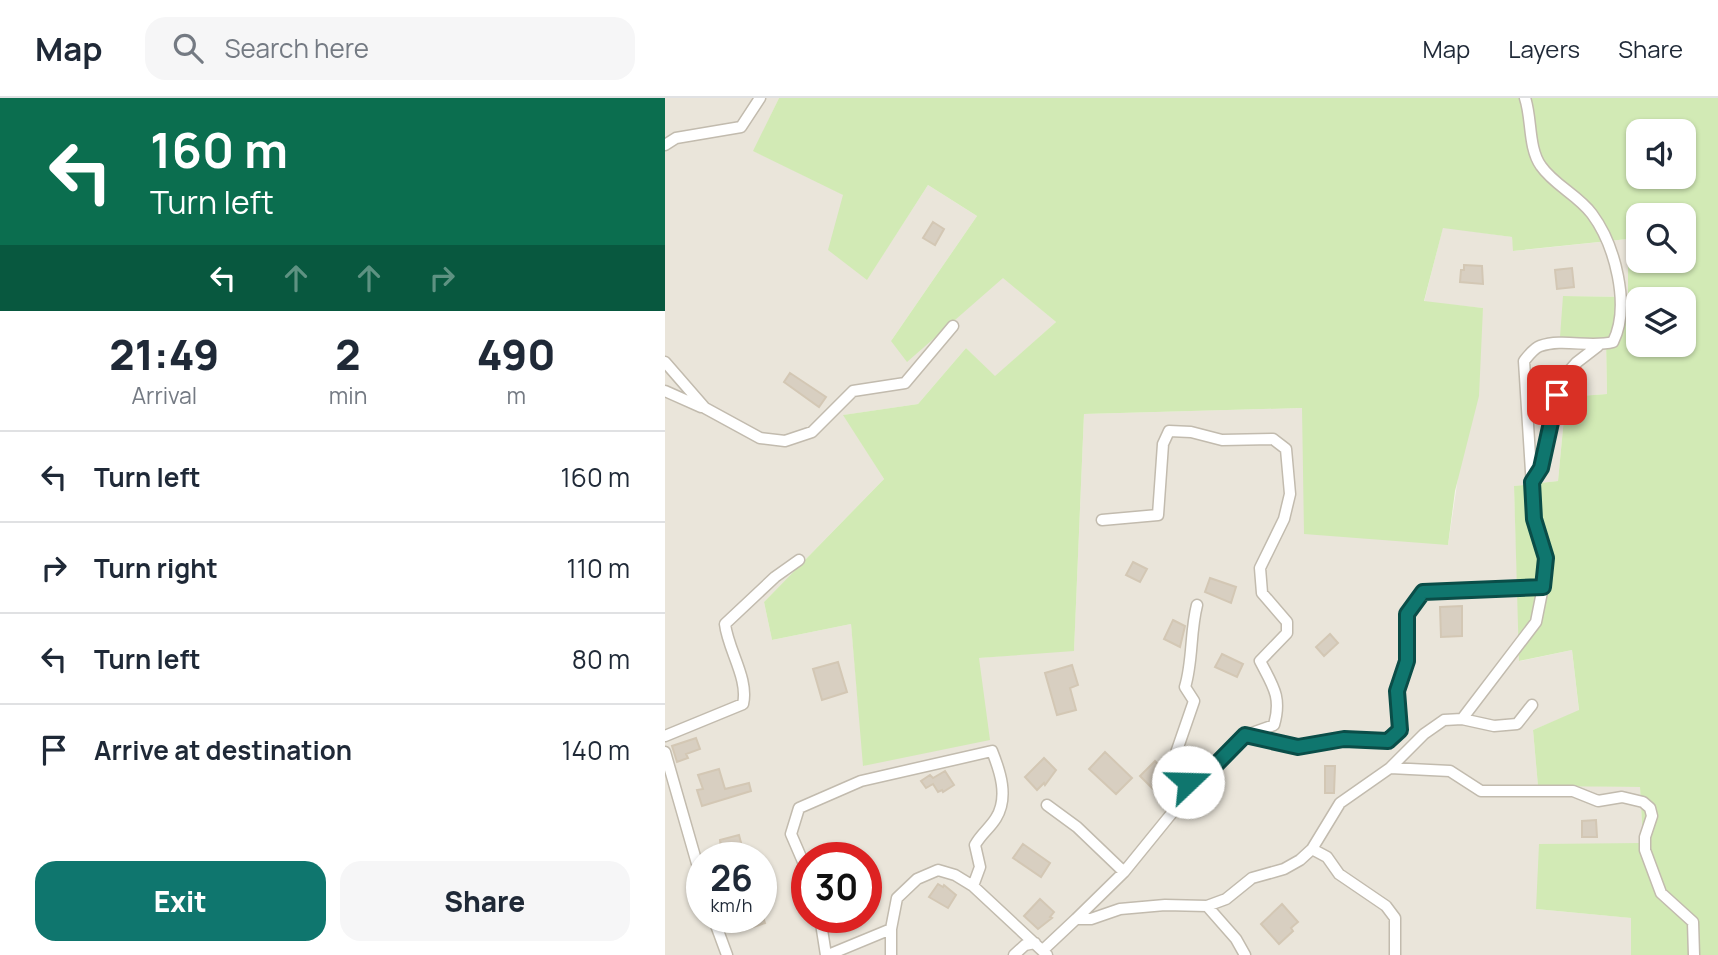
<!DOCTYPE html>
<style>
:root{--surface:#fff;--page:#f6f6f7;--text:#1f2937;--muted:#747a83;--line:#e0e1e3;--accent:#0f766e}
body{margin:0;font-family:Manrope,sans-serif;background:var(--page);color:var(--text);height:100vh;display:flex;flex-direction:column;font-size:26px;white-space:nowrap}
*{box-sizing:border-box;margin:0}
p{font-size:23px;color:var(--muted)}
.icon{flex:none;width:38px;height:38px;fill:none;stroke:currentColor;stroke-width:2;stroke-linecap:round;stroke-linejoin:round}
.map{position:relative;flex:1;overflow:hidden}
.panel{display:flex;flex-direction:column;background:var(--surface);width:665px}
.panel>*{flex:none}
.top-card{background:#0b6e4f;color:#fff;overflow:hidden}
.tools{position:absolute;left:961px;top:21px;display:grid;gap:14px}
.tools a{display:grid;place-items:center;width:70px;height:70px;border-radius:14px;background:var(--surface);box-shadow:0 2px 5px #0004;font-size:35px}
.speed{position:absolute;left:21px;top:744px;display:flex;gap:14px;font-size:35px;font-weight:700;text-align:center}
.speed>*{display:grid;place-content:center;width:91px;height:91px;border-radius:50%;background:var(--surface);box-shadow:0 2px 5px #0004;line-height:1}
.speed small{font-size:18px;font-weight:400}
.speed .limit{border:10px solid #d22;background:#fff;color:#111}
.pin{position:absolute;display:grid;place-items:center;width:60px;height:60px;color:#fff;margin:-30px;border-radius:14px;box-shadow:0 4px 10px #0006}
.me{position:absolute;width:77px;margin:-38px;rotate:69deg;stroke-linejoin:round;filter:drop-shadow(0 0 5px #0008)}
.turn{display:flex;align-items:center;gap:24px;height:147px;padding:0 35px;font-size:32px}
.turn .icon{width:91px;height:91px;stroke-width:2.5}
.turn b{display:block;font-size:49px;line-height:60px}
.lanes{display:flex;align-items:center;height:66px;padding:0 35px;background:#0003;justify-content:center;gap:35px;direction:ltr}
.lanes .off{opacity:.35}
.eta{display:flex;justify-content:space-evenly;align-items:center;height:119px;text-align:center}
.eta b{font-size:42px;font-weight:800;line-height:49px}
.action{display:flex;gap:14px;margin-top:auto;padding:14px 35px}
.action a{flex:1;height:80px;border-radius:21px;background:var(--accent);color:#fff;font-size:28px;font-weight:800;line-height:80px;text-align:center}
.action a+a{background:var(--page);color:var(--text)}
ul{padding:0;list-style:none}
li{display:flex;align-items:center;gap:21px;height:91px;padding:0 35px;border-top:2px solid var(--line)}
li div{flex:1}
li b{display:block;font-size:26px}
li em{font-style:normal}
header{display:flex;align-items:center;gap:42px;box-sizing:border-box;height:98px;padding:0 35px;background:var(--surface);border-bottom:2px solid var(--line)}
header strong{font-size:33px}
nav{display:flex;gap:38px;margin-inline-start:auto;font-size:24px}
.search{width:490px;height:63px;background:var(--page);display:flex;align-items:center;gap:18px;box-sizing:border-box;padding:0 24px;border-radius:21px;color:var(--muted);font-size:26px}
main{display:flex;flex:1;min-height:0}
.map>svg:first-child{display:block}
.residential{fill:#eae5da;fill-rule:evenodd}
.green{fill:#d2eab5;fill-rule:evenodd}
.building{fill:#d8cfc1;stroke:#d3c7b4;stroke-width:2}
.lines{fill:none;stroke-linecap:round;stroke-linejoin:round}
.street-casing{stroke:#c2bbae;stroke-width:13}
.street{stroke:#fff;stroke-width:10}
.route-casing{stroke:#0a4d48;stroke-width:18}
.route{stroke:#0f766e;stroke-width:12}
</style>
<header>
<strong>Map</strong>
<div class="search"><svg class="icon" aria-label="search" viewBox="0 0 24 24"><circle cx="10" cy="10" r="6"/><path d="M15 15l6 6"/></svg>Search here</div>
<nav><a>Map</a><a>Layers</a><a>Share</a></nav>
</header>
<main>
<section class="panel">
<div class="top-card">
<div class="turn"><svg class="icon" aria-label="left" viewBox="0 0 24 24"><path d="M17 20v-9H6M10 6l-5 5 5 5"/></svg><div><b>160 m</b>Turn left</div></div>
<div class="lanes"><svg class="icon" aria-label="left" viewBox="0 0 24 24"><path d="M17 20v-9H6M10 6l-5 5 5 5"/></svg><svg class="icon off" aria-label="ahead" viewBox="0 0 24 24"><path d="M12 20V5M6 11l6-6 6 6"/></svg><svg class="icon off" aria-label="ahead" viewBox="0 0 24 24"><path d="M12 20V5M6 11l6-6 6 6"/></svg><svg class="icon off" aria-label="right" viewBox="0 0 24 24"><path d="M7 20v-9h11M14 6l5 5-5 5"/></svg></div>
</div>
<div class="eta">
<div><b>21:49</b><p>Arrival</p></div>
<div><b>2</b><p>min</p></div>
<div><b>490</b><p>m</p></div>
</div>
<ul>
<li><svg class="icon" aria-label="left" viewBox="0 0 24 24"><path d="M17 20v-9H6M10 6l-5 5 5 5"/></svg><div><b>Turn left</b></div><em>160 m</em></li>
<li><svg class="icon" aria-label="right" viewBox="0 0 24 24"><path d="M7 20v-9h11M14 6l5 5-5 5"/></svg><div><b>Turn right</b></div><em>110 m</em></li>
<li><svg class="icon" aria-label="left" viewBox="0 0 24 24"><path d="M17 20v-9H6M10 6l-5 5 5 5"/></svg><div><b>Turn left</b></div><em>80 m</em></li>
<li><svg class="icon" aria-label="arrive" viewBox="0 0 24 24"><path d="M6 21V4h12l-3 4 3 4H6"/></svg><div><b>Arrive at destination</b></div><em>140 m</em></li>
</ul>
<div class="action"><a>Exit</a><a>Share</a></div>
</section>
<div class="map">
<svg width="1053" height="857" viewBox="0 0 1053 857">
<rect width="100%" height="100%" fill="#f6f3ec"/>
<path class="residential" d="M0,0H114L89,53L179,97L202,181L263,87L312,118L226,243L338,179L391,224L330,279L301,250L253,306L179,317L219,381L99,504L107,542L186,526L199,668L313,560L409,552L419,316L638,310L783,447L818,210L759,204L778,129L847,139L849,153L963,141V199L898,198L941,241L942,296L901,299L893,383L849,388L855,563L907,552L914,613L868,632L873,687L975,689L978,746L871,811L967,820L966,857H0ZM37,760H96V819H37ZM142,760H201V819H142Z"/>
<path class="green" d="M114,0H1053V857H966V820L871,811L874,746L978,745L975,689L873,688L868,632L914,612L907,552L854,563L849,388L893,383L901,299L942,296L941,241L895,239L898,198L963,199V141L848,153L847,139L778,130L759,203L818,210L814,298L790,393L783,447L639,436L637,310L419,316L409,553L314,560L325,642L198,668L186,526L107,542L99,504L219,381L178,317L253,306L301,250L330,278L391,224L338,180L242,264L226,243L312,118L263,87L202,182L163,152L178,97L88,53ZM973,33H1018V79H973ZM973,117H1018V163H973ZM973,201H1018V247H973Z"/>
<path class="building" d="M268,124L279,131L270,147L258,140Z
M799,167L817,168L818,186L795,184L796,172H799Z
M907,170L909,189L892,191L890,172Z
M125,275L161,299L154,309L119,284Z
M468,464L482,471L475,484L461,477Z
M545,480L571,489L566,505L540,494Z
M797,508V538L776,539L775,509Z
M508,522L520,528L515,549L499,541Z
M665,536L673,545L659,558L651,549Z
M557,556L578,566L572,579L550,569Z
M173,564L182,594L157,602L148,571Z
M407,567L413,587L405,590L411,612L392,617L380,575Z
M31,640L35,651L21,656L23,660L12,664L7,648Z
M440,654L467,680L451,696L424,671Z
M379,660L391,672L380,687L379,685L372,692L360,679Z
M490,663L503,676L500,679L504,683L496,690L492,687L488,691L475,678Z
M660,668H670L669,695H660Z
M54,671L60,691L84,685L86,693L37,708L32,692L38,691L33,677Z
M280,673L289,687L278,694L277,692L273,694L268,686L261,690L256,683L265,677L268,680Z
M931,722L932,739H917V723Z
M74,737L80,760H57L55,742Z
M358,746L385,765L376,779L348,760Z
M273,786L278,789L279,787L291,797L283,810L264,799Z
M375,801L389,814L385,819L387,820L373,831L359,818Z
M617,806L633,824L626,830L628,833L614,846L596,826Z
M81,819H98L100,825L76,833L73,822Z"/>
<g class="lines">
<defs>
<path id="street" d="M0,47L11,40L76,29L95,0
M0,264L40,310L95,340L120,343L147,334L188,293L240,285L288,228
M0,293L36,309
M867,384L875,370L896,282L911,265L933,248
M797,621L829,628L852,626L867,607
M581,637L633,649L679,641L723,644L735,632L732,593L742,563V516L758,493L878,489
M0,638L78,606C84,581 63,552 60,526L110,479L134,462
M0,654L37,783
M725,670L785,673L816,693H908L933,703L957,699L978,704L985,710L987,718L980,739V752L996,795L1028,824L1029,857
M524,694L523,684L511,655L529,603L520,589C528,563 525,534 532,507
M382,707L412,729L459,774
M647,751L662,759L674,776L721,808L730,820V857
M142,773L126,736L134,710L196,683L327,653C335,673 344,699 331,720C325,730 316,736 310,747L315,769L308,788L290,777L273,772L252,781L232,800L226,831L163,857
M308,788L382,857
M542,808L571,841L580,857
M48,819L62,857
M155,819L161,857
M411,821L459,774L524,694L581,637L609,627C617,599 608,588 595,563L622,535V524L597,495L595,470L619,421L625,396L621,351L608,341L557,342L526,334L504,333L498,346L493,417L437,422
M378,852L411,821H426L455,811L500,807L542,808L561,801L587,780L619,771L635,762L647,751L675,705L725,670L759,636L779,622L797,621L871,524L878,489L881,459L869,421L859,263C863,258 869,250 875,248C898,240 925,250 948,244C966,208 950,147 927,116C913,97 889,87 876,68C863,50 867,20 860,0
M226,857V831
M349,857L360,847L370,845"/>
</defs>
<use href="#street" class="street-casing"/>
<use href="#street" class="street"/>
</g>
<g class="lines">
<defs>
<path id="route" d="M523,684L524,694L580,637L633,649L679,641L723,643L735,632L732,593L742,563V516L758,494L878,489L881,460L869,421L867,384L876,370L892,297"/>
</defs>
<use href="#route" class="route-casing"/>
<use href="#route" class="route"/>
</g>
</svg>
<div class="tools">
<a><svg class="icon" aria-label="sound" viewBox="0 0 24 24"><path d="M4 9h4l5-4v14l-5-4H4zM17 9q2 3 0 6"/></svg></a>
<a><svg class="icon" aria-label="search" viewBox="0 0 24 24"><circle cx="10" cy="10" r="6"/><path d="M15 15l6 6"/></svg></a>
<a><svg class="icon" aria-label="layers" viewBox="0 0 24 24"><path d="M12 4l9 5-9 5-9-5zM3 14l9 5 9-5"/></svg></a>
</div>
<div class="speed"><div>26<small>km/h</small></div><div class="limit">30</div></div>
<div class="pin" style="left:892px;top:297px;background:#d93025"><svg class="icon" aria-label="arrive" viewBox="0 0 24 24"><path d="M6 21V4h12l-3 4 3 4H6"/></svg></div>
<svg class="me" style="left:523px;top:684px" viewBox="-20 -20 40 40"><circle r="19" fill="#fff"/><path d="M0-13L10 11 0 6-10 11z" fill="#0f766e"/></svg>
</div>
</main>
